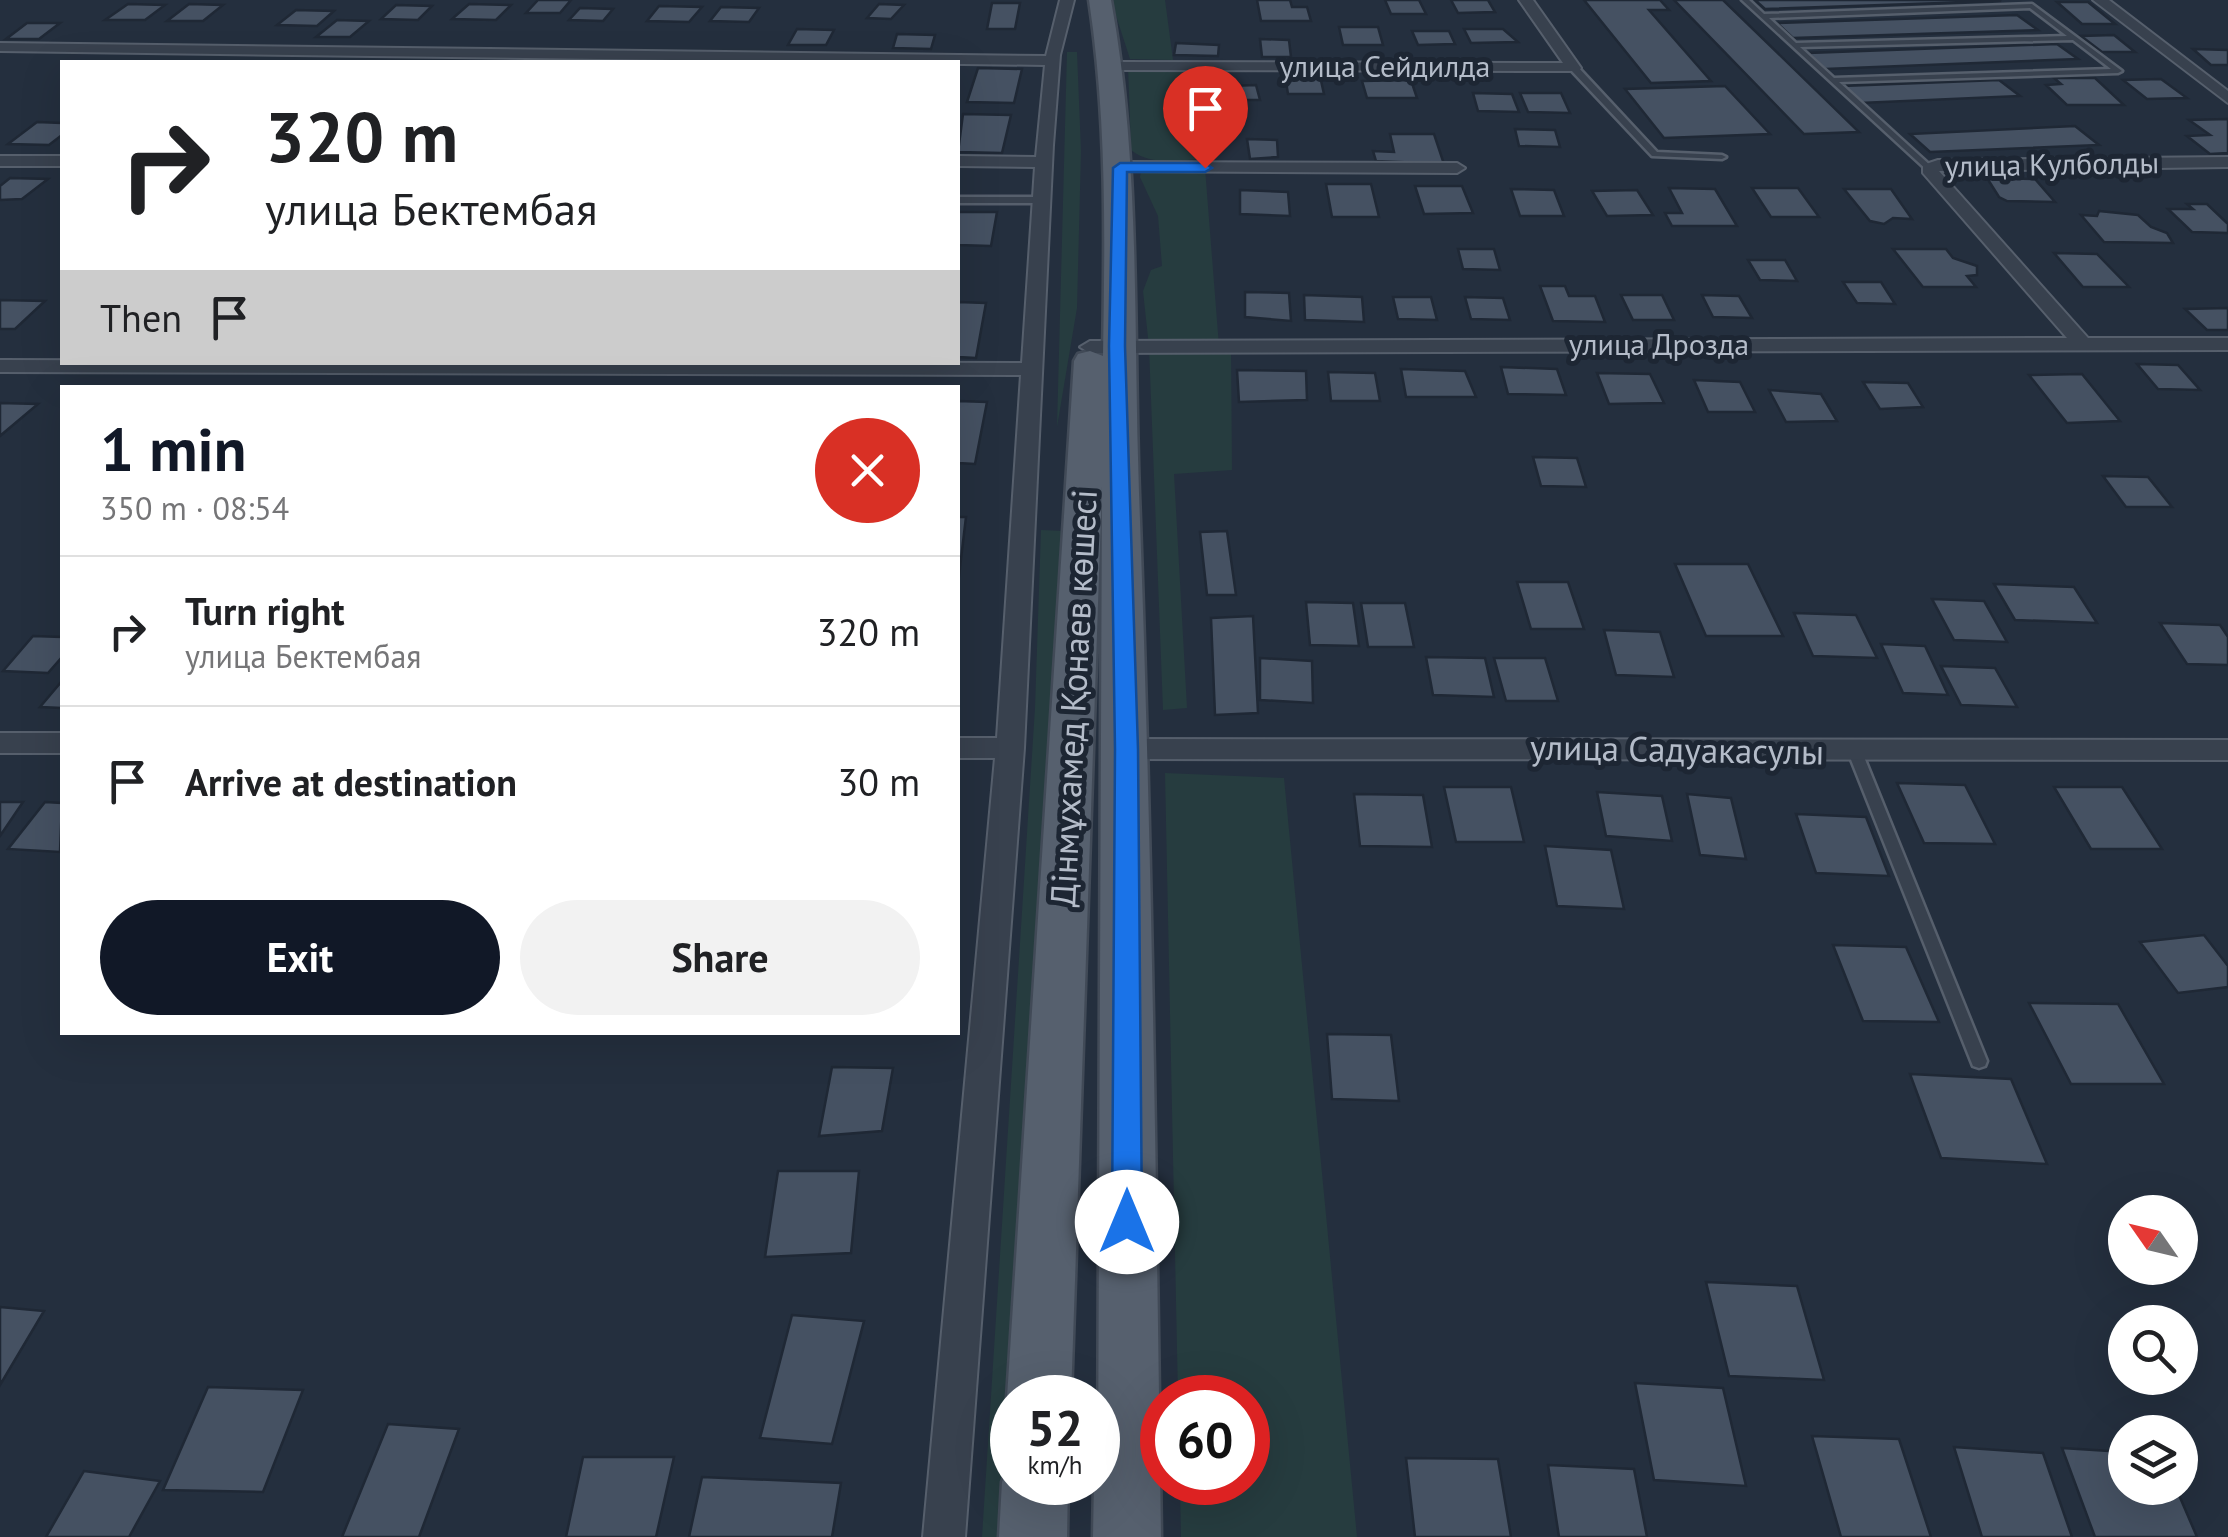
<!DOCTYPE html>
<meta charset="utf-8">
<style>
:root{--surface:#fff;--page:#f2f2f2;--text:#202124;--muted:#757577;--line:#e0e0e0;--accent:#111827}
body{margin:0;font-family:"PT Sans",sans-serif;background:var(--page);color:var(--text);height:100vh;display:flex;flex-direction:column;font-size:38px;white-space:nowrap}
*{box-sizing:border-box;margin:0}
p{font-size:32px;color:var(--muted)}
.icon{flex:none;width:55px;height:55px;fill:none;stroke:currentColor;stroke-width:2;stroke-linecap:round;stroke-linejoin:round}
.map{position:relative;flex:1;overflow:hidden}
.side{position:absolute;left:60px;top:385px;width:900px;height:650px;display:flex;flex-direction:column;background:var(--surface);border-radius:0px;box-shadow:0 10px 40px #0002}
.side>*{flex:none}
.top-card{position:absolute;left:60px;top:60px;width:900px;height:305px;border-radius:0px;box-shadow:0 10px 40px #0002;background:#fff;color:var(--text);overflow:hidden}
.needle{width:65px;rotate:304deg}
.tools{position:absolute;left:2108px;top:1195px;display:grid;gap:20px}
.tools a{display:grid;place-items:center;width:90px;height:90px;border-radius:50%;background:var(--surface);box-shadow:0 10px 40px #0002;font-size:50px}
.speed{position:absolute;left:990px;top:1375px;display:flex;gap:20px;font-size:50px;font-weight:700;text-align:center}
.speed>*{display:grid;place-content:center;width:130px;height:130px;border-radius:50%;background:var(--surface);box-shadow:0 10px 40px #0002;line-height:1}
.speed small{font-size:25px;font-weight:400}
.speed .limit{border:15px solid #d22;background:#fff;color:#111}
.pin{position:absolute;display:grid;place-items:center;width:85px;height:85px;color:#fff;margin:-102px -42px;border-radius:50% 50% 50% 0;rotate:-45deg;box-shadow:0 0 10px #0007}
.pin .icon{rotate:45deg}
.me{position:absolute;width:110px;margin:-55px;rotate:0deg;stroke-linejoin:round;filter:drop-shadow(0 0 8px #0008)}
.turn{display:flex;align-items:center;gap:35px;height:210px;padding:0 40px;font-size:45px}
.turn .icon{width:130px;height:130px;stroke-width:2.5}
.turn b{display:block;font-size:70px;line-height:85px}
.then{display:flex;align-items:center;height:95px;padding:0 40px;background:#0003;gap:20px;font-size:38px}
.round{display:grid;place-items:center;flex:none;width:105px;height:105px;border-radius:52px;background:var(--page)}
.summary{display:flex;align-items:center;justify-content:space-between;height:170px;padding:0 40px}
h1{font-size:60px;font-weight:800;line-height:75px;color:var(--accent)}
.action{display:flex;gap:20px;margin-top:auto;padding:20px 40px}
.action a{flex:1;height:115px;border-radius:60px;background:var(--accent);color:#fff;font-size:40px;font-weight:800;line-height:115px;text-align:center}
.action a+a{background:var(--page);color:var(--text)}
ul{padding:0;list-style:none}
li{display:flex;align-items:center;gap:30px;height:150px;padding:0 40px;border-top:2px solid var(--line)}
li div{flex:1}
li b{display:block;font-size:38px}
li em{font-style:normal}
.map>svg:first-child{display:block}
.green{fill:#263c3f}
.building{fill:#455162;stroke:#1f2835;stroke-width:2.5}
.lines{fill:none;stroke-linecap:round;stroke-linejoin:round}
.service-casing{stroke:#565f6c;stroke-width:5}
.minor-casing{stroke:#565f6c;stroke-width:4}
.primary-casing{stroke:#414a57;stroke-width:5}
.service{fill:#38414e;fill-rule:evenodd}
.minor{fill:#38414e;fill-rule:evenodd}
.primary{fill:#56606e;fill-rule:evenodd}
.route{fill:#1a73e8;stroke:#114b97;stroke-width:2.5}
.labels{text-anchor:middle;stroke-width:10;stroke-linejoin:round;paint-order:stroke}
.far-street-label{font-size:30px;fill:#b4bcc9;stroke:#1d2633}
.street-label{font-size:35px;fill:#b4bcc9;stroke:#1d2633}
</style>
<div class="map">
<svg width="2228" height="1537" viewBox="0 0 2228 1537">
<rect width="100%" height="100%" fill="#242f3e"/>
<path class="green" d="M1111,0H1165L1173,60L1130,59Z
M1067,52H1077L1081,151L1077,308L1057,427Z
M1128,66H1181L1202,159C1177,160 1151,166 1131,150Z
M1142,167L1205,168L1219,346L1231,347L1232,470L1174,474L1187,708L1163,710L1149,347L1143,291L1151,270L1162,266L1158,216L1140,177Z
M1041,530L1064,531L1012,1398V1537H982L1035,708Z
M1165,773L1284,778L1357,1537H1181L1180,1483L1248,1482V1398L1178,1397Z"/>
<path class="building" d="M538,0H571L560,13H526Z
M1257,0H1290L1292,7H1307L1311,21H1261Z
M1385,0H1419L1426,14H1391Z
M1451,0H1488L1495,12L1458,13Z
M1584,0H1660L1669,10H1649L1711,81L1651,83Z
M1674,0H1723L1859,132L1804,134Z
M1755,0H1999L2001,1L1765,9Z
M2057,2H2088L2115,24H2082Z
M992,3H1020L1015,29H987Z
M128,4L165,5L145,20H105Z
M189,4L223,5L203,21H167Z
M469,4L511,5L496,20L452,19Z
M879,4L904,5L891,19L867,18Z
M396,5L432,6L418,20L381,19Z
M659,6L702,7L689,22L647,21Z
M721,7L759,8L749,22L710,21Z
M580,8L613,9L603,21L569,20Z
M296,10L334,11L317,26L277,25Z
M2017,15L2038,30L1793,38L1777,23Z
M337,20L369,21L350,37H316Z
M27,23H60L39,39H6Z
M1339,27H1378L1383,45H1343Z
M797,29L834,30L826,45H788Z
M1464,29H1503L1518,42L1471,43Z
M1412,31H1449L1455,44L1418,45Z
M897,34L935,35L931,49L893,48Z
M2114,35L2135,52H2102L2081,36Z
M1260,39L1289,40L1291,57H1262Z
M1176,43L1219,45L1218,56L1174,55Z
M2057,44L2078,59L1825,69L1808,53Z
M2193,49L2228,50V65H2211Z
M978,68L1022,69L1014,103L967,102Z
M1285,76H1320L1324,94H1288Z
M2054,78H2095L2124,105H2067L2046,85L2061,84Z
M2161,79L2187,98L2147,99L2123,80Z
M1411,80L1417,98H1367L1362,81Z
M1999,80L2020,96L1860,103L1842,86Z
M1256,85L1260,100H1232L1229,86Z
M1725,86L1770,134L1664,138L1625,89Z
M1473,93L1512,94L1519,112L1478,111Z
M1520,93H1561L1570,113L1528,112Z
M963,114L1011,115L1002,153L958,152Z
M2228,119V153L2210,154L2187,136L2210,135L2189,120Z
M37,122L62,123V135L49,145L8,144Z
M2075,126L2099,145L1930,152L1910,134Z
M1515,129L1555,130L1560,147L1519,146Z
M1390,134H1434L1444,164L1376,161L1373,151L1394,152Z
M1247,139L1277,140L1278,157L1250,159Z
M10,178L48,179L22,199L0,200V186Z
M1987,178L2035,179L2055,202L2007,201L1999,197Z
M1326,184H1371L1379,217H1332Z
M1415,186H1462L1473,213L1424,214Z
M1669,188L1715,189L1737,226H1672L1665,213H1682Z
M1752,188H1798L1819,217H1771Z
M1511,189L1554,190L1564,216H1520Z
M1844,189H1891L1912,219L1893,218L1884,224L1870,221Z
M1240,190L1288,192L1290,216L1240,214Z
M1637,190L1653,215L1607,216L1592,191Z
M2187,204H2207L2228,224V233L2192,232L2168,209H2193Z
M2099,211L2138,215L2151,227L2167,233L2173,243L2104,242L2081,215L2097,216Z
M958,212H997L991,246L958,245Z
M1458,249H1494L1500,270L1463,269Z
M1893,249H1946L1953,258L1977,266V275L1967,276L1976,287H1923Z
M2054,253L2097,254L2129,287H2083Z
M1748,260H1785L1797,281L1760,280Z
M1843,282H1881L1895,304L1857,303Z
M1540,286H1565L1569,296H1595L1605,322L1553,321Z
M1245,292L1289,293L1291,321L1245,317Z
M1304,295L1362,297L1364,322L1305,320Z
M1621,295H1662L1674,320H1633Z
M1702,295L1739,296L1752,318L1713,317Z
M1393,297H1431L1437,320L1398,319Z
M1465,297L1503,298L1510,320L1471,319Z
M0,300L45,301L15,329H0Z
M958,302L986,303L976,358L958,357Z
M2228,308V330H2207L2185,309Z
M2137,364L2178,365L2200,390L2158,389Z
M1501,367L1557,369L1566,395L1508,394Z
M1401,369L1465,371L1476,397H1406Z
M1237,370L1306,371L1307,400L1239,402Z
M1328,372L1375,373L1380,401H1331Z
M1597,373L1650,374L1664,403L1609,404Z
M2082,374L2120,421L2067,423L2029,375Z
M1694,380L1740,382L1755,412H1708Z
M1863,382L1908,383L1923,407L1880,409Z
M1769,390L1821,394L1837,421L1786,422Z
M958,401L987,402L975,464L958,463Z
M0,403L38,404L0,436Z
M1533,457L1577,458L1586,487L1541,486Z
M2103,476L2148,477L2172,507H2126Z
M958,517H966L958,584Z
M1227,531L1236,595H1207L1200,532Z
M1675,564H1748L1783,636H1706Z
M1517,582H1568L1584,629H1531Z
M1994,584L2074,587L2097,623L2015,620Z
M1932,599L1984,601L2007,642L1954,640Z
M1306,602L1353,603L1359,646L1310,645Z
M1361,603H1405L1414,647H1368Z
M1794,613L1856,615L1877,658L1813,656Z
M1253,616L1258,713L1215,715L1211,618Z
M2160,623L2220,625L2228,637V665L2187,664Z
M1604,630L1660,632L1674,677L1616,675Z
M33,636L62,637V657L48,673L3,671Z
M1881,644L1925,646L1948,695L1903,693Z
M1426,657L1485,658L1494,697L1433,695Z
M1260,658L1312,661L1313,703L1260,700Z
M1494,658H1545L1558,701H1506Z
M1941,666L1995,668L2017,707L1961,705Z
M62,681V708L40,707Z
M1897,783L1965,785L1995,844L1924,843Z
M1444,787H1511L1524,842H1456Z
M2054,787H2122L2162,849H2091Z
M1597,792L1662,796L1672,841L1606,836Z
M1354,794L1423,795L1432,847L1360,846Z
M1687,794L1731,798L1746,859L1700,855Z
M0,802H23L0,836Z
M45,802L62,803L60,852L8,849Z
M1796,814L1866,817L1889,876L1816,873Z
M1545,846L1611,850L1624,909L1557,906Z
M2204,935L2228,966V987L2178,993L2140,942Z
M1833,945L1906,947L1939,1022L1863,1021Z
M2029,1003L2118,1004L2164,1084H2071Z
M1327,1034L1391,1035L1399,1101L1332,1099Z
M832,1067L893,1068L882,1131L819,1136Z
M1910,1074L2011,1079L2047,1164L1941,1158Z
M778,1171H859L851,1253L765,1257Z
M1706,1282L1797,1286L1824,1380L1729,1376Z
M0,1307L44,1311L0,1385Z
M792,1315L864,1321L832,1444L760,1438Z
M1635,1383L1723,1388L1746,1486L1654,1480Z
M208,1387L303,1390L263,1492L163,1490Z
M388,1424L459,1429L419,1537H342Z
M1812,1436L1899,1439L1931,1537H1841Z
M1954,1447L2043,1453L2072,1537H1982Z
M2062,1448L2125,1452V1488H2176L2197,1537H2095Z
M583,1457H674L656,1537H566Z
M1406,1458L1498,1459L1511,1537H1415Z
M1548,1465L1634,1469L1647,1537H1559Z
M84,1471L160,1481L129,1537H46Z
M702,1477L841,1483L832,1537H689Z"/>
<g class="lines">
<defs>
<path id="service" d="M1742,0H1749L1764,14L2032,4L2122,71L2118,73L1839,82L1932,167L1933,169L1929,172ZM2030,8L2067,36L1796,43L1769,18ZM2073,40L2111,69L1834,78L1800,47Z
M1571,66H1577L1657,152L1722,155L1726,157L1722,159L1652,156L1571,70Z
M958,197H1042L1046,200L1042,203H958Z
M1855,747L1862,752L1987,1061L1985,1066L1979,1068L1973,1066L1971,1061L1848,752Z"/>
<path id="minor" d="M1060,0H1074L1060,55L1053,145L1024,748L965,1537H923L995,758H958V738H997L1021,375L0,372V360L1022,363L1035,167L958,166V156L1036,157L1045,65L0,51V43L1046,56Z
M1519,0H1533L1581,68L1579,71L1113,70L1106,66L1113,62L1563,63Z
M2093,0H2109L2228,91V103Z
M0,156H62V166H0Z
M2228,157V167L1939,171L2088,338H2228V350L1090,353L1080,347L1090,341L2067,338L1923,173V165L1938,160Z
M1120,162L1457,163L1465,168L1457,173L1114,171V163Z
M0,733H62V753H0Z
M1126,739L2228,740V760L1126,759L1116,756L1112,749L1116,742Z"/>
<path id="primary" d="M1089,0H1111C1141,163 1133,328 1139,493C1152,841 1156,1189 1161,1537H1093L1094,1482H1098L1102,486L1071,1398H1012V1411L1007,1398L1074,361L1078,354L1090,351L1103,356C1105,236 1107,119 1089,0Z
M1012,1459V1482H1068L1067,1537H999L1002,1482Z"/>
</defs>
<use href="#service" class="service-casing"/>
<use href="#minor" class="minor-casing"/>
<use href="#primary" class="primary-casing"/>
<use href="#service" class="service"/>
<use href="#minor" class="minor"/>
<use href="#primary" class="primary"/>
</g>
<path class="route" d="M1120,163H1205L1212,168L1205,172H1127L1125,346L1138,749L1142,1222L1137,1232L1127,1237L1116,1232L1112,1222L1115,749L1109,346L1113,168Z"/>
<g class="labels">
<g class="far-street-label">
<text x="1385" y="77">улица Сейдилда</text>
<text transform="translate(2052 165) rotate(-1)" y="10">улица Кулболды</text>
<text x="1659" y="355">улица Дрозда</text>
</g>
<g class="street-label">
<text transform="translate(1074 698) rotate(-87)" y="12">Дінмұхамед Қонаев көшесі</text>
<text transform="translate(1677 750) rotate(1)" y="12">улица Садуакасулы</text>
</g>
</g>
</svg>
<div class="tools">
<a><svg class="needle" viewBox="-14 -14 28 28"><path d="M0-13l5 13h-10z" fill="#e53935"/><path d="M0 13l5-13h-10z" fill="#757577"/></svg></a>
<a><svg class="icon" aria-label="search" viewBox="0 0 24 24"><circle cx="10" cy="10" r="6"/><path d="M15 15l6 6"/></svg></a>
<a><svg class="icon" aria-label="layers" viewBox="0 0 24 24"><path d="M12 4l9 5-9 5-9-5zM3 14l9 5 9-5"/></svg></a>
</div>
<div class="speed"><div>52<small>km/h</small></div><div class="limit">60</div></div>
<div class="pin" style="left:1205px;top:168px;background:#d93025"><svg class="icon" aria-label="arrive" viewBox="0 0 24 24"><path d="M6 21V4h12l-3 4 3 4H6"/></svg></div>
<svg class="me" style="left:1127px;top:1222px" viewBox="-20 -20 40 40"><circle r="19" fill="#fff"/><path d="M0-13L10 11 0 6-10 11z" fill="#1a73e8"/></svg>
<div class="top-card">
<div class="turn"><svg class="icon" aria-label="right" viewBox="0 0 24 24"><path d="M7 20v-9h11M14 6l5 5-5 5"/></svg><div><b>320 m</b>улица Бектембая</div></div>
<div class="then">Then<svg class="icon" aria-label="arrive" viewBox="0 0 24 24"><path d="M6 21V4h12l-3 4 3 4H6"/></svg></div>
</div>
<section class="side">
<div class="summary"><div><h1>1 min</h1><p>350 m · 08:54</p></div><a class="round" style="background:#d93025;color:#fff"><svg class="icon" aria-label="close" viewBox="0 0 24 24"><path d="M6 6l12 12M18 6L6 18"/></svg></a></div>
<ul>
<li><svg class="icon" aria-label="right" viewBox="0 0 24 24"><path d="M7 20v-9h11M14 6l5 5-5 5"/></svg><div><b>Turn right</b><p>улица Бектембая</p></div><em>320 m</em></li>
<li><svg class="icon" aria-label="arrive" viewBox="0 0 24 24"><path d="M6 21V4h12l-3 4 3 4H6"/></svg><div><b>Arrive at destination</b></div><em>30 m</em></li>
</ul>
<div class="action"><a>Exit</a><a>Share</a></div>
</section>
</div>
